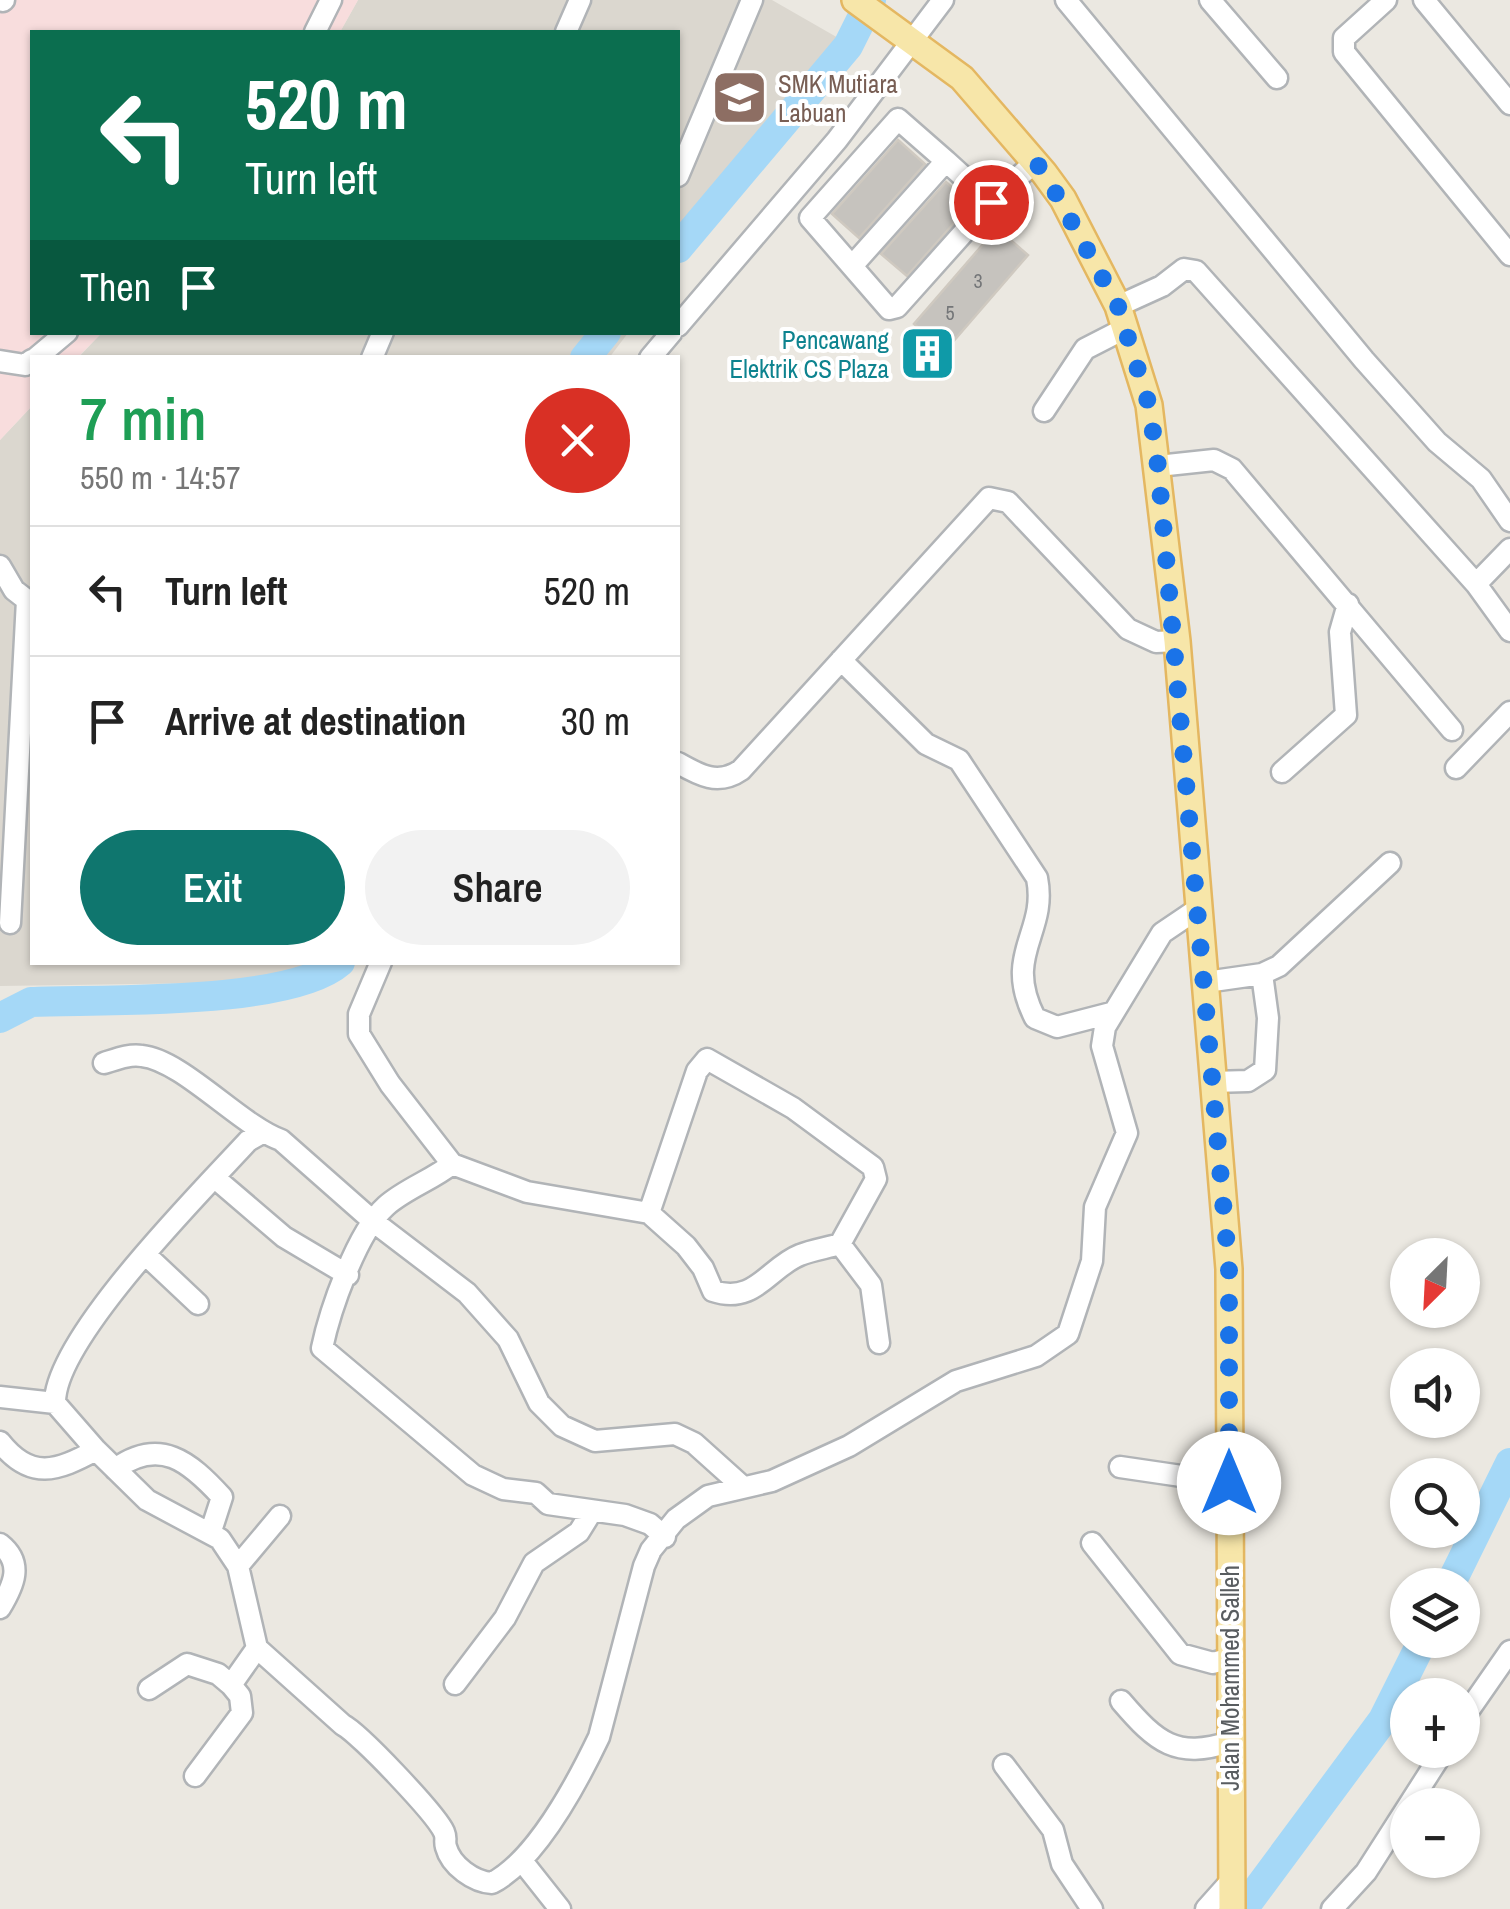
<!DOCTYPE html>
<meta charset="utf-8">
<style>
:root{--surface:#fff;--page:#f2f2f2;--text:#222;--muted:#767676;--line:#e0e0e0;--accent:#0f766e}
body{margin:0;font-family:"Archivo Narrow",sans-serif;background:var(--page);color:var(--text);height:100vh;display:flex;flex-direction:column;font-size:38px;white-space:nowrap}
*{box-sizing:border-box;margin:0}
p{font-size:32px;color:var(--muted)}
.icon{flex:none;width:55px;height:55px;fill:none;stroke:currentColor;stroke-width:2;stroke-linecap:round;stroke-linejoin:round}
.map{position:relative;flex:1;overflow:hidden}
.drawer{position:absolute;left:30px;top:355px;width:650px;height:610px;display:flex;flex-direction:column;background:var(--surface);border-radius:0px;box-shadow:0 2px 8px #0004}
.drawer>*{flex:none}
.hud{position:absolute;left:30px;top:30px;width:650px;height:305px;border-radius:0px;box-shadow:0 2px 8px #0004;background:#0b6e4f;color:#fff;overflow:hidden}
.needle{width:65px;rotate:204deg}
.tools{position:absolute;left:1390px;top:1238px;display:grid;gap:20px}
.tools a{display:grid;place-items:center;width:90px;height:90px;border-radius:50%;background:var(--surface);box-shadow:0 2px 8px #0004;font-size:50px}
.pin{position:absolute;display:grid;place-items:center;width:85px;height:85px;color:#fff;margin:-42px;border:5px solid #fff;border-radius:50%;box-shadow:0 2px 10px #0007}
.me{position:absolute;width:110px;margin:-55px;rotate:0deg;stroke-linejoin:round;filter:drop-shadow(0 0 8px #0008)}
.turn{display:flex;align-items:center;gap:35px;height:210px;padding:0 50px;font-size:45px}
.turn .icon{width:130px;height:130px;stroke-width:2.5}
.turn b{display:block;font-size:70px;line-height:85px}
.then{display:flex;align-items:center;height:95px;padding:0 50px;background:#0003;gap:20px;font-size:38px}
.round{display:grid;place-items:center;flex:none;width:105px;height:105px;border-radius:52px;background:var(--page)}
.overview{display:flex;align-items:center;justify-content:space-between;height:170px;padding:0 50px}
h1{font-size:60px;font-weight:600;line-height:75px;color:#1e9e55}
.primary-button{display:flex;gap:20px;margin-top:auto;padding:20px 50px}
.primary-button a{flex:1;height:115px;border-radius:60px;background:var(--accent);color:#fff;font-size:40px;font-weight:600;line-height:115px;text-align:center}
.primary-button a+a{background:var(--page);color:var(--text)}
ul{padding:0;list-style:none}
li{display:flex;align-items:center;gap:30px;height:130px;padding:0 50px;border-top:2px solid var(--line)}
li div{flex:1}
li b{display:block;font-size:38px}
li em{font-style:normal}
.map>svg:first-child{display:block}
.education{fill:#dbd7cf}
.medical{fill:#f8dddd}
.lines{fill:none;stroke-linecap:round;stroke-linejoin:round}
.river{stroke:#a5d8f7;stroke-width:30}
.building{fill:#c6c3be;stroke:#cfc9c0;stroke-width:2.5}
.minor-casing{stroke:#b1b4b7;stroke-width:25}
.major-casing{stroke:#e4b761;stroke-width:30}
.minor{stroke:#fff;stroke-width:20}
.major{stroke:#f7e6a9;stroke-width:25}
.route{stroke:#1a73e8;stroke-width:18;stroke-dasharray:0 32.4}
.labels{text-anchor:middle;stroke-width:8;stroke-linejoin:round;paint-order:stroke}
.number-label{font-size:20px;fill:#747678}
.education-label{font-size:25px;fill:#785e54;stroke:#fff;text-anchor:start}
.culture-label{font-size:25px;fill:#0d838f;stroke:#fff;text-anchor:end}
.street-label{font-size:25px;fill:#595d60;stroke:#fff}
</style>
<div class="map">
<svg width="1510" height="1909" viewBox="0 0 1510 1909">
<rect width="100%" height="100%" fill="#ebe8e1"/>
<path class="education" d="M358,0H772L840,39L760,157L678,266V32H340Z
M102,332L628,333L609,358H78Z
M32,406V962L321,963L277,982L0,986V440Z"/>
<path class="medical" d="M0,0H358L340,32H32V332L102,333L78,357L32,358V406L0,440Z"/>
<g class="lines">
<path class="river" d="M678,248L848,46L871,0
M585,358L606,332
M0,1018L31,1002C102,999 290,1006 340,962
M1450,1585L1510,1463
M1243,1909L1383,1720L1423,1640"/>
</g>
<path class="building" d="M898,140L925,164L859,238L832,214Z
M946,182L971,204L907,276L881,254Z
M997,228L1028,255L945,351L914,324Z"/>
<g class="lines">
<defs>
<path id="minor" d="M1066,0L1364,360L1437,442L1481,479L1510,521
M1210,0L1277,78
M1386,0L1344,38V52L1510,255
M1424,0L1510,104
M3,1L4,0
M315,32L331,0
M566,32L580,0
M946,161L898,119L810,218L889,309L897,307L991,202
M678,176L752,0
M852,266L946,161L991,202L1035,162
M1118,306L1162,286L1184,269L1196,271L1476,584L1510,631
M678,326L837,140L943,0
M36,358L67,332
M372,358L383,332
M650,358L672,332
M0,361L25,365L32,360
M1044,411L1085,349L1126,328
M1158,466L1214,460L1232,469L1452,730
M0,566L14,590L32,604
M1476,584L1510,549
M841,660L926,744L959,760L1037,878C1048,934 1002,953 1035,1018L1057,1027L1111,1013
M678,763C699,775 718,786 741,770L989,498L1008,502L1128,629L1156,642L1177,641
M1456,768L1510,712
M1282,772L1346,715L1340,632L1348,604
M10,923L27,600
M381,962L359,1014V1034L390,1084L452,1164L527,1192L649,1213L686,1246L703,1268L713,1291C755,1305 769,1267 800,1255C812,1250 827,1248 840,1244
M1206,982L1262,974
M104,1063C117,1059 129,1054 142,1056C182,1060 241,1126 281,1140L374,1222L467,1293L508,1339L539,1403L562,1426L595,1441L675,1434L694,1443L743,1487
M1212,1082L1248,1081L1265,1070L1268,1018L1262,974L1279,966L1390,863
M452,1164C432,1180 405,1189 386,1206C357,1232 330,1310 322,1348L473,1475L503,1489L536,1493L548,1504L625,1515L650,1524L665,1537
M215,1178L284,1237L348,1275
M649,1213L697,1071L707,1059L793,1108L873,1167L876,1179L840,1244L871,1285L879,1343
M146,1255L198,1304
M0,1397L55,1403
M0,1442C31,1481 57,1471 96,1450L147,1500L220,1539L238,1566L257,1648L343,1725C359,1733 436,1814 444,1832C447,1839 444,1840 446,1847C451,1866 474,1882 492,1883C536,1860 577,1783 599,1737L644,1566L651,1550L676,1519L708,1496L772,1481L849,1446L956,1381L1036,1356L1068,1334L1092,1261L1095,1207L1127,1133L1102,1046L1105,1027L1162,933L1199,908
M96,1450L55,1403C54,1339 203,1190 248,1141L262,1133
M1120,1467L1229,1483
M115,1469C160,1437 189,1461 222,1497L211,1531
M1092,1543L1180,1654L1213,1663L1230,1658
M0,1544C24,1563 14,1585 0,1608
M238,1566L280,1516
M455,1684L505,1618L534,1563L579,1532L592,1511
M149,1689L187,1664L218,1674L231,1685
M1121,1701C1157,1743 1176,1759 1230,1742
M1462,1720L1510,1651
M1004,1765L1053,1830L1062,1864L1092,1909
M195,1776L242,1713L240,1696L231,1685L257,1648
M522,1861L560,1909
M1206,1909L1231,1881
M1332,1909L1366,1872L1444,1750"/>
<path id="major" d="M855,0L962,78L1044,173L1063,199L1118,306L1149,405L1177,641L1229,1269L1232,1909"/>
</defs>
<use href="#minor" class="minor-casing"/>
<use href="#major" class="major-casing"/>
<use href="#minor" class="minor"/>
<use href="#major" class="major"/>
</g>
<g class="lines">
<path class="route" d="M991,202L1035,162L1044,172L1118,306L1149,405L1158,466L1229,1270V1483"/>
</g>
<defs>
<symbol id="school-square" viewBox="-11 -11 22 22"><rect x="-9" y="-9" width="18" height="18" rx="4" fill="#8d6e63" stroke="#fff"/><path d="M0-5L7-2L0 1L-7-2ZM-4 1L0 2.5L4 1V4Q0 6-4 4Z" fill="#fff"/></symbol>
<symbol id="building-square" viewBox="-11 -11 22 22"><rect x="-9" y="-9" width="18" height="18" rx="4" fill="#0f9aa8" stroke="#fff"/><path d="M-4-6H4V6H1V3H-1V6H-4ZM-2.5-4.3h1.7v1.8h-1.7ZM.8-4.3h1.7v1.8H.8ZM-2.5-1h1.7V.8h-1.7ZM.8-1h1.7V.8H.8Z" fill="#fff"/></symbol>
</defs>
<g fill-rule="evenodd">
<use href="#school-square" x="708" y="66" width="63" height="63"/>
<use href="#building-square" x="896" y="322" width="63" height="63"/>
</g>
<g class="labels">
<g class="number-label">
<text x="978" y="288">3</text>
<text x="950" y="320">5</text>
</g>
<g class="education-label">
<text x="778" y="93">SMK Mutiara<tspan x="778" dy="29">Labuan</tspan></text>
</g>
<g class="culture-label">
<text x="889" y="349">Pencawang<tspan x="889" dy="29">Elektrik CS Plaza</tspan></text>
</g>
<g class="street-label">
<text transform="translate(1230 1678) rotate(-90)" y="9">Jalan Mohammed Salleh</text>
</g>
</g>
</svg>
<div class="tools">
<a><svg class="needle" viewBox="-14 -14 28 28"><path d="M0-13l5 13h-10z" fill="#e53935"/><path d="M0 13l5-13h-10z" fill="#767676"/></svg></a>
<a><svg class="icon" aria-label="sound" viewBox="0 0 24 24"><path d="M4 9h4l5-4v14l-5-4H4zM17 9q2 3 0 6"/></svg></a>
<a><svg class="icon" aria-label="search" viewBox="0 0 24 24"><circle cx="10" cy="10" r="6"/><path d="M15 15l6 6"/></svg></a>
<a><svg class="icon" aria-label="layers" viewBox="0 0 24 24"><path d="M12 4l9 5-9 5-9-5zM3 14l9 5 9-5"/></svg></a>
<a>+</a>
<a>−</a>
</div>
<div class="pin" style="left:991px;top:202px;background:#d93025"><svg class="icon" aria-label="arrive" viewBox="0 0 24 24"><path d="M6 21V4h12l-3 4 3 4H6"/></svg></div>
<svg class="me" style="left:1229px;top:1483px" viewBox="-20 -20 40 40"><circle r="19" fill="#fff"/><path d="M0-13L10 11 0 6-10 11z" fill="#1a73e8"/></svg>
<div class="hud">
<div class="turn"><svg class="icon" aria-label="left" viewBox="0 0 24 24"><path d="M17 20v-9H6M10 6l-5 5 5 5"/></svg><div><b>520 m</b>Turn left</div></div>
<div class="then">Then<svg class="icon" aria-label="arrive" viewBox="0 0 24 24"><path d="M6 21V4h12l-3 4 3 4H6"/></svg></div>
</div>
<section class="drawer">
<div class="overview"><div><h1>7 min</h1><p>550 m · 14:57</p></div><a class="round" style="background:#d93025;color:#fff"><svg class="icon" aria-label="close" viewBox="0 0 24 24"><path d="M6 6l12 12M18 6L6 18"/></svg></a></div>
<ul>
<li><svg class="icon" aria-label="left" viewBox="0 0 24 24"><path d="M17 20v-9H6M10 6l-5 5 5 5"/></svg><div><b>Turn left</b></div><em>520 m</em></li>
<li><svg class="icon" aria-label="arrive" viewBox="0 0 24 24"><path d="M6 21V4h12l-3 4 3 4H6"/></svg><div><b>Arrive at destination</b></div><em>30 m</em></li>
</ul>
<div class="primary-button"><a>Exit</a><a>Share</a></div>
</section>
</div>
